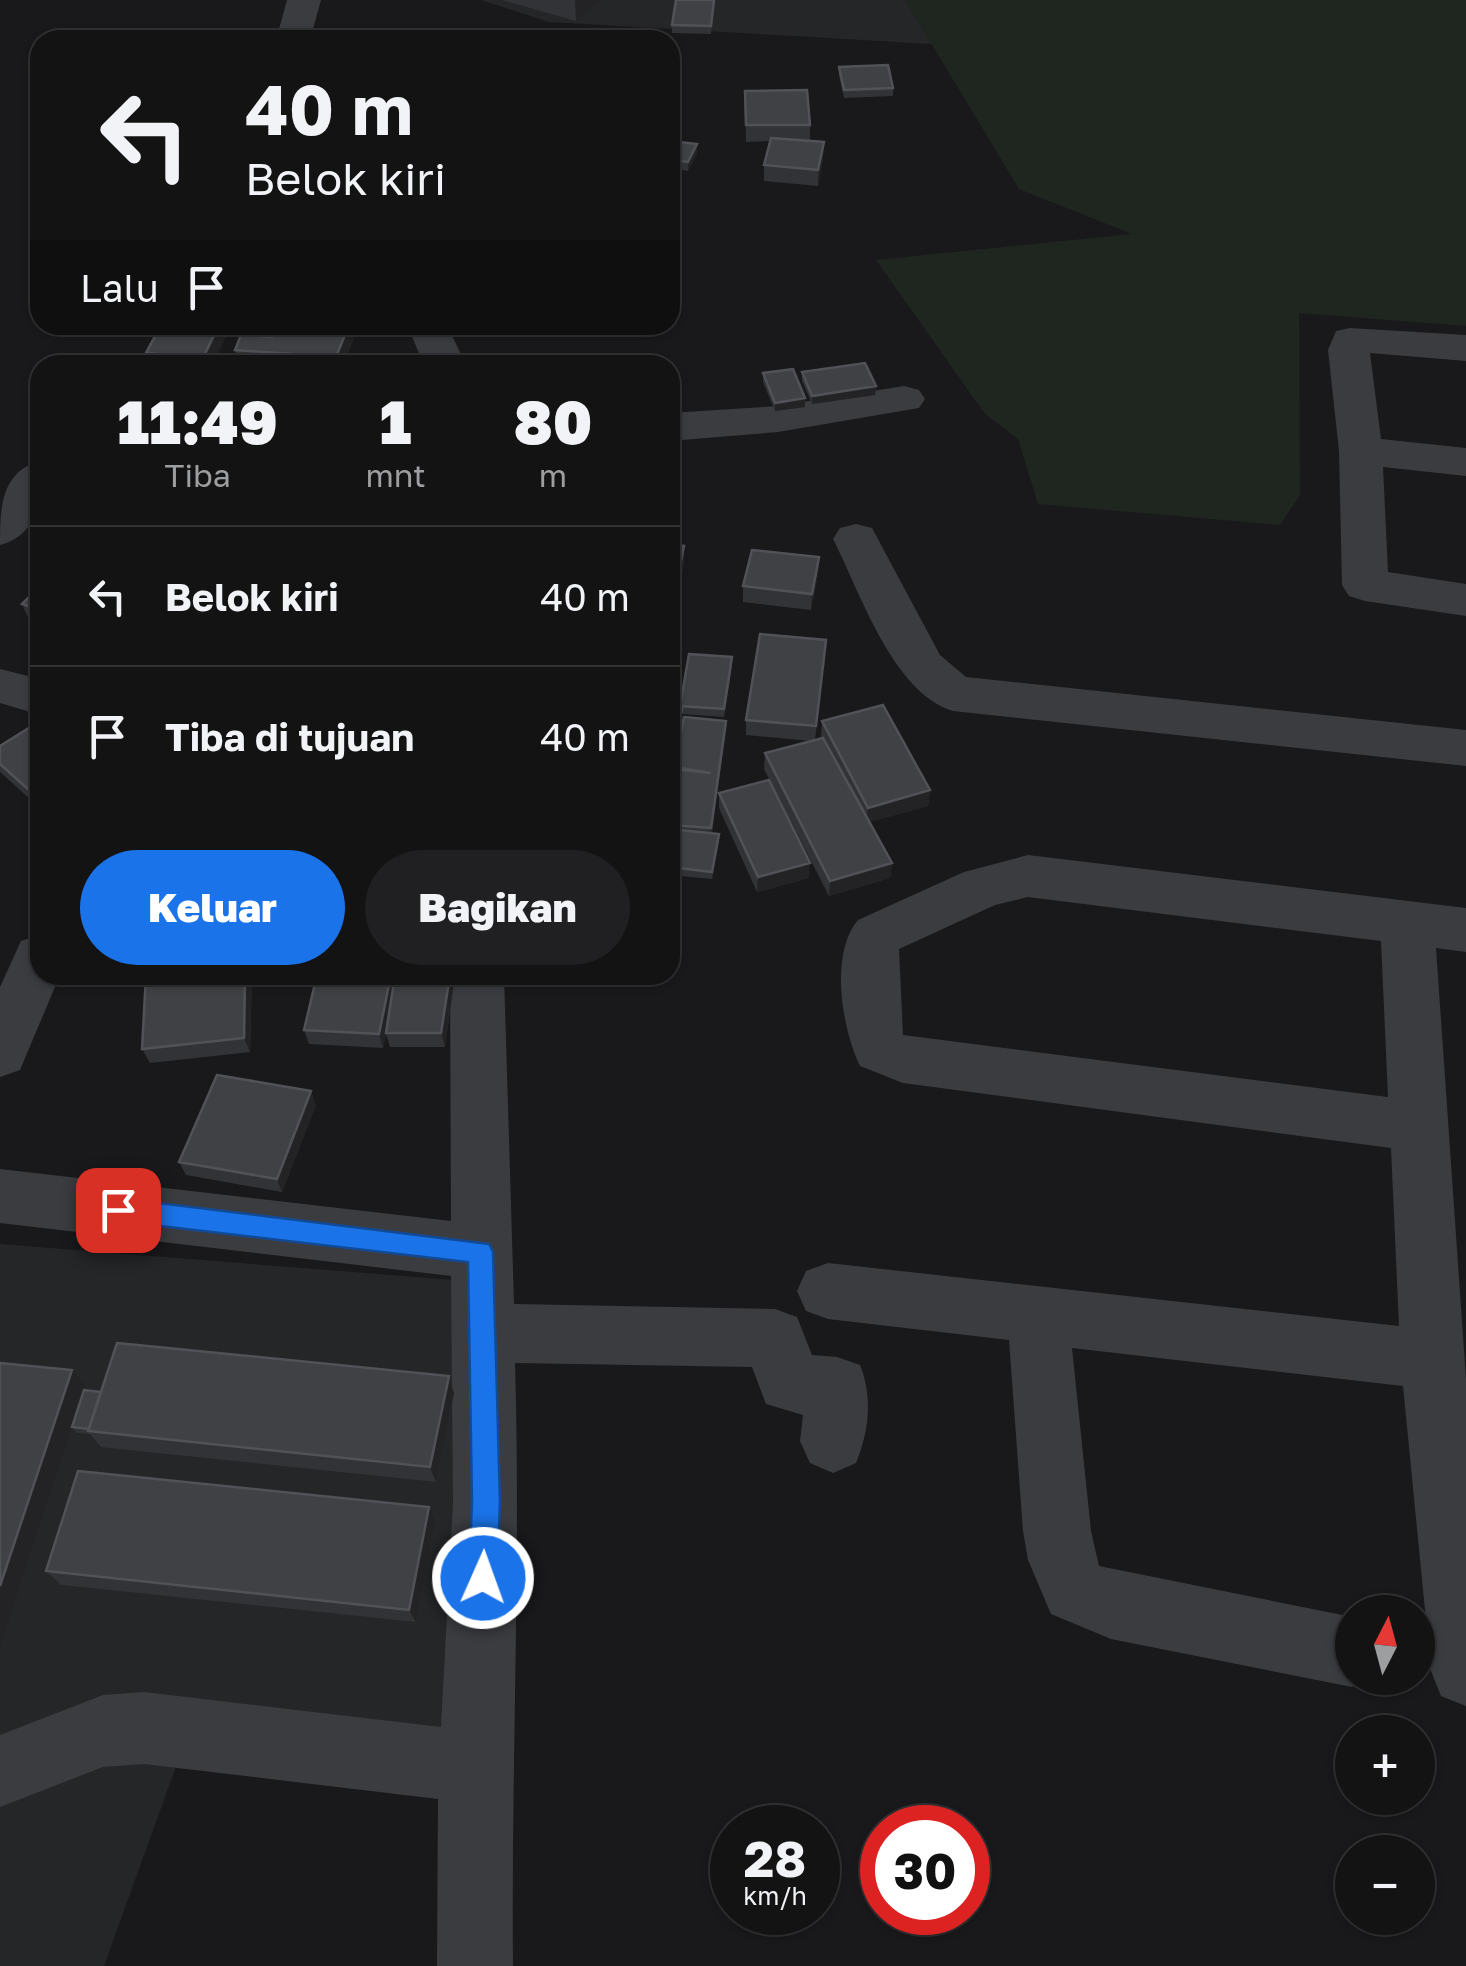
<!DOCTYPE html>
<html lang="id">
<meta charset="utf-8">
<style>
:root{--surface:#131314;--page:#202022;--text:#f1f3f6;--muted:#9d9ea0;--line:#323234;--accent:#1a73e8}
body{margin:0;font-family:"Golos Text",sans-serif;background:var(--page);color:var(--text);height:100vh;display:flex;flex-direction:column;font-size:38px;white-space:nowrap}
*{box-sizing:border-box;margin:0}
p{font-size:32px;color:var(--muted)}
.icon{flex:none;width:55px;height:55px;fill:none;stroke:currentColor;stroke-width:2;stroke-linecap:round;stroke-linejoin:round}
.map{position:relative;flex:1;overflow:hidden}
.details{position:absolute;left:30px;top:355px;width:650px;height:630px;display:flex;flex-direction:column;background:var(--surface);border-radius:30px;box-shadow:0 2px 8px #0004,0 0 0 2px var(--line)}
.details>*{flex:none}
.banner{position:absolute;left:30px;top:30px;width:650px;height:305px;border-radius:30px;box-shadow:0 2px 8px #0004,0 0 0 2px var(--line);background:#131314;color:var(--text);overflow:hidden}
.needle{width:65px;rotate:6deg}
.controls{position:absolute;left:1335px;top:1595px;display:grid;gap:20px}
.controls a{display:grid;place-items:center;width:100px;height:100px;border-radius:50%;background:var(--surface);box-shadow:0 2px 8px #0004,0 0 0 2px var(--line);font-size:50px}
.speed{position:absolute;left:710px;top:1805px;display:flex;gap:20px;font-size:50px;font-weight:700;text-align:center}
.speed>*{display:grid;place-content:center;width:130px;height:130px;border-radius:50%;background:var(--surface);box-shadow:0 2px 8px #0004,0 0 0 2px var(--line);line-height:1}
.speed small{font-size:25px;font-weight:400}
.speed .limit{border:15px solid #d22;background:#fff;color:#111}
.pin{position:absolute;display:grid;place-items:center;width:85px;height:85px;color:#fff;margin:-42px;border-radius:20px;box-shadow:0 5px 15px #0006}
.me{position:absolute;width:110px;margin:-55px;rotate:2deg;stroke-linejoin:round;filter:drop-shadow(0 0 8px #0008)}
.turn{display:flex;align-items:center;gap:35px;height:210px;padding:0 50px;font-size:45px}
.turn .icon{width:130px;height:130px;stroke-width:2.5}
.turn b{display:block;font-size:70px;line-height:85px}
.then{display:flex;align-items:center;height:95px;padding:0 50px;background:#0003;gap:20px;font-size:38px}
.eta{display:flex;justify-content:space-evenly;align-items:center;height:170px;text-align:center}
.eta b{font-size:60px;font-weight:800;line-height:70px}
.cta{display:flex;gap:20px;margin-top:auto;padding:20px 50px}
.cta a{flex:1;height:115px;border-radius:60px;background:var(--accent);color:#fff;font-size:40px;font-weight:800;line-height:115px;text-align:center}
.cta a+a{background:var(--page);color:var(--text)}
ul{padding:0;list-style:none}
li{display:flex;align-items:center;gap:30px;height:140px;padding:0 50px;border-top:2px solid var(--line)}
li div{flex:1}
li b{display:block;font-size:38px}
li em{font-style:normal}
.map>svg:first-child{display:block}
.built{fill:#252628}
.green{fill:#1f2620}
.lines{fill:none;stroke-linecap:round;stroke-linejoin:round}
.minor{fill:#3b3c40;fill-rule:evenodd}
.wall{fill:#323336}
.shaded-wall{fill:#232325}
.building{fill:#3f4144;stroke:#515257;stroke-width:2.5}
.route{fill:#1a73e8;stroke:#114b97;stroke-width:2.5}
</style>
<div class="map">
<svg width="1466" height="1966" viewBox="0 0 1466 1966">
<rect width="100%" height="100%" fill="#19191b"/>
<path class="built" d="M481,0H905L932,44L549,22Z
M0,1244L479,1282L465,1732L195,1714L104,1966H0Z"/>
<path class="green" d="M905,0H1466V326L1299,313L1300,495L1280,525L1038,504L1018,439L985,414L876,260L1132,234L1019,189Z"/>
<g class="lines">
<path class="minor" d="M287,0H321L310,40H276Z
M407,325H447L466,365H424Z
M1350,328L1466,335V361L1370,353L1381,439L1466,448V476L1383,467L1388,572L1466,584V616L1365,601L1349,596L1342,585L1339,451L1328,350L1336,331Z
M904,386L919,390L925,399L919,408L778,432L670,441V413L778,406Z
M40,461C40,496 41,534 0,545C0,510 0,472 40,461Z
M856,524L872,528L940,655L966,677L1466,730V766L953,711C893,693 860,592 833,539L840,528Z
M0,669L40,679V715L0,703Z
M1028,855L1466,908V952L1436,948L1466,1379V1706L1441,1696L1431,1671L1403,1386L1072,1348L1091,1531L1099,1566L1352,1617V1678H1375L1352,1687L1111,1639L1051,1614L1028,1560L1023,1531L1009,1340L828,1319L806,1311L797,1291L806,1271L828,1263L1399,1326L1391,1148L903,1083L860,1066C842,1029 829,954 858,920L964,872ZM1028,897L1381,941L1388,1097L903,1035L899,949L995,905Z
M40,935V975H60L20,1070L0,1077V987L21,941Z
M450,975H504L514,1304L775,1309L797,1317L812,1355L837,1357L860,1365C873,1397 869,1432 856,1463L833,1473L810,1463L800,1441L803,1415L766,1404L752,1367L515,1363C521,1564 511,1765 513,1966H437L438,1799L144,1764L103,1767L0,1807V1735L103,1695L144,1692L441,1727L453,1502L451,1276L0,1223V1169L451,1221Z"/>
</g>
<path class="wall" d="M502,0H602L576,21Z
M715,0L711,34L672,33V25Z
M839,67L893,88V96L844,98L839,75Z
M745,91L810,125V141L824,142L823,159L818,186L764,181V165L770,141L746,142Z
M670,141L697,153L688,171L670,168Z
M161,325L212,365H150L146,353Z
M277,325H359L343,365H239L235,350L272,337Z
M802,372L876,386L875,395L812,404L802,381Z
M763,373L805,407L775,411L763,382Z
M670,545L684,546V562L674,617H670Z
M819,557L818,574L811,610L743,602V586Z
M40,586V624L29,620L22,604Z
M826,640L815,740L821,738L822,721L930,790L928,806L869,822L892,863L890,878L829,896L764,769L765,753L811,741L746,735V720Z
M732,665L724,717L682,714L672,765L670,764V708L680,709V706Z
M40,721V808L0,772V746Z
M726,729L712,833L719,834V841L712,879L670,875V781L674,767Z
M719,793L809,878L757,892L719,808Z
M146,975H252L250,1052L150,1063L142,1049Z
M455,975L445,1047H390L386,1034L383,1048L309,1044L304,1030Z
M316,1105L282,1192L186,1175L179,1162Z
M101,1392L454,1393L436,1482L101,1447L90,1434L77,1433L72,1427Z
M435,1521L416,1622L61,1585L46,1571Z"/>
<path class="shaded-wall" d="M575,0H602L576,21Z
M824,142L823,159L818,186V170Z
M697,144V153L688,171V162Z
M219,325H232L212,365H205L203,358Z
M349,325H359L343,365H337L336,357Z
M876,386L875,395L812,404V396Z
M805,398V407L775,411V403Z
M684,546V562L674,617L673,601Z
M819,557L818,574L811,610L812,594Z
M682,709V717L672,765V757Z
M726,721V729L711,836V828Z
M930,790L928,806L866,823L868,808Z
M810,863L809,878L757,892L758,877Z
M892,863L890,878L829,896L830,881Z
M245,975H252L250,1052L244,1038Z
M391,975H398L383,1048L379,1034Z
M450,975H455L445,1047L441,1033Z
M311,1091L316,1105L282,1192L277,1179Z
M72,1370L85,1386L0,1646V1586Z
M449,1376L454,1393L436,1482L430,1467Z
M429,1507L435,1521L416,1622L409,1610Z"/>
<path class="building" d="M676,0H714L711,26L672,25Z
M888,65L893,88L844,90L839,67Z
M807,90L810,125H746L745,91Z
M771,138L824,142L818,170L764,165Z
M670,141L697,144L688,162L670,160Z
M161,325H219L203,358L146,353Z
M277,325H349L336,357L235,350L241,335L272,337Z
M865,363L876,386L812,396L802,372Z
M793,369L805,398L775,403L763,373Z
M670,545L684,546L673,601H670Z
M752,550L819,557L812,594L743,586Z
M40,586V610L22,604Z
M760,634L826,640L816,726L746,720Z
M689,654L732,657L724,709L680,706Z
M883,705L930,790L868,808L822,721Z
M670,708L682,709L672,757L670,756Z
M684,717L726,721L711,828L670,825V781L672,769L711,773L674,767Z
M40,721V800L0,764V746Z
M823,738L892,863L830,881L765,753Z
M769,780L810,863L758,877L719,793Z
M670,829L719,834L712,872L670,867Z
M146,975H245L244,1038L142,1049Z
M317,975H391L379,1034L304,1030Z
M395,975H450L441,1033H386Z
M217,1075L311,1091L277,1179L179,1162Z
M117,1343L449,1376L430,1467L88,1431Z
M0,1363L72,1370L0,1586Z
M84,1390L101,1392L89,1429L72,1427Z
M78,1471L429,1507L409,1610L46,1571Z"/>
<path class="route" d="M118,1198L489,1244L493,1252L500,1502L497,1578L493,1587L483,1592L473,1587L469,1578L472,1502L468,1262L118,1221L109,1217L106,1210L109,1202Z"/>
</svg>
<div class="controls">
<a><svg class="needle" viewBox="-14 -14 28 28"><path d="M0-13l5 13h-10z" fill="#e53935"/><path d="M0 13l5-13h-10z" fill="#9d9ea0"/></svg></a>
<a>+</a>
<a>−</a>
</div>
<div class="speed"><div>28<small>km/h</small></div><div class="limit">30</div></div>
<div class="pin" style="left:118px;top:1210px;background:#d93025"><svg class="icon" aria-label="arrive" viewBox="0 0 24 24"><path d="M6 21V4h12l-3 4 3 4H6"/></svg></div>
<svg class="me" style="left:483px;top:1578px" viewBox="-20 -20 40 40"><circle r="17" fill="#1a73e8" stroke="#fff" stroke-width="3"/><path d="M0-11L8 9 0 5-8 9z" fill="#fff"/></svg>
<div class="banner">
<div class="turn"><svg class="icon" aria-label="left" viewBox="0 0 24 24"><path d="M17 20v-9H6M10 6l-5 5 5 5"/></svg><div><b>40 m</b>Belok kiri</div></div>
<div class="then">Lalu<svg class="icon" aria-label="arrive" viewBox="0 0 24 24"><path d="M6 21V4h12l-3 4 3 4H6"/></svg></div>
</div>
<section class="details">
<div class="eta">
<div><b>11:49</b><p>Tiba</p></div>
<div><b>1</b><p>mnt</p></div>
<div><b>80</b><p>m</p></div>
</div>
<ul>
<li><svg class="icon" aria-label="left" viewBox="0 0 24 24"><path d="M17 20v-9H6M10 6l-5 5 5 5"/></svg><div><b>Belok kiri</b></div><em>40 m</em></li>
<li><svg class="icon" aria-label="arrive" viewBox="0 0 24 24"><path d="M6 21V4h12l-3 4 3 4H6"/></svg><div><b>Tiba di tujuan</b></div><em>40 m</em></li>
</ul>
<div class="cta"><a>Keluar</a><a>Bagikan</a></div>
</section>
</div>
